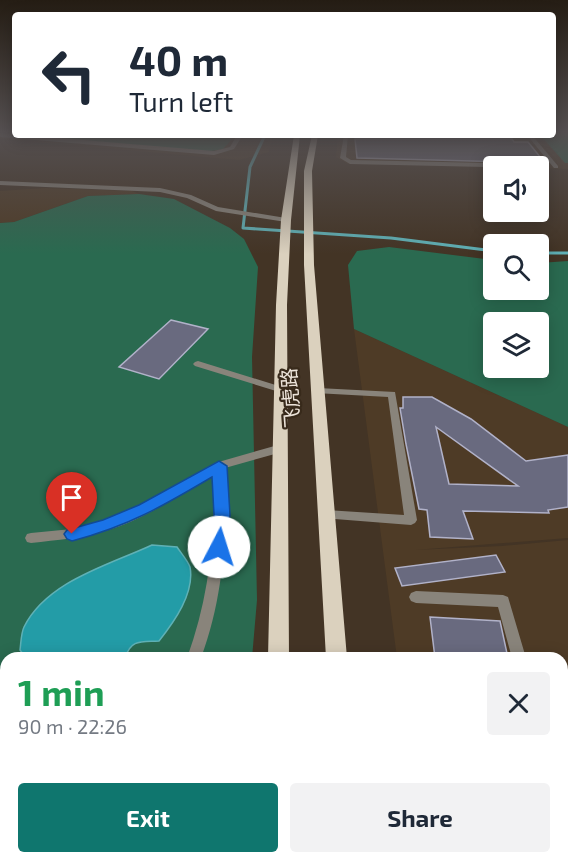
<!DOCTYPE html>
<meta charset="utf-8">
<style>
:root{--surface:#fff;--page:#f2f2f3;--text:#1f2937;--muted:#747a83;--accent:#0f766e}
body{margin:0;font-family:"Exo 2","Noto Sans SC",sans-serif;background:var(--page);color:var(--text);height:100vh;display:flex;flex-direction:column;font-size:22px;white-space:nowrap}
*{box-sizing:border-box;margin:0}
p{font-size:20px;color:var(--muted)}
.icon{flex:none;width:33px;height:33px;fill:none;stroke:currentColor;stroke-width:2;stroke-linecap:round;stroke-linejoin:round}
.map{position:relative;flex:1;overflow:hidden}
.details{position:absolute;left:0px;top:652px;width:568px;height:212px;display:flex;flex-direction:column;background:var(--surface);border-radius:18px 18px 0 0;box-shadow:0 3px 15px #0003}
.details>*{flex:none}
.guide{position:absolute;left:12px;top:12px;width:544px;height:126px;border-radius:6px;box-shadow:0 3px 15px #0003;background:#fff;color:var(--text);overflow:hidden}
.buttons{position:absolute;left:483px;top:156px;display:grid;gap:12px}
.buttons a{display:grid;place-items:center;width:66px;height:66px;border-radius:6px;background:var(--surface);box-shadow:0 3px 15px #0003;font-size:30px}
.pin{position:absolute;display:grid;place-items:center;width:51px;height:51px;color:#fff;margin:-62px -26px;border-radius:50% 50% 50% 0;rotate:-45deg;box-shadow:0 0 6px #0007}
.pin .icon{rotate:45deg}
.me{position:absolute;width:66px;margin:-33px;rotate:5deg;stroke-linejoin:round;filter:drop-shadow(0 0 4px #0008)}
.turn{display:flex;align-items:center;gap:21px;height:126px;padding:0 18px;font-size:27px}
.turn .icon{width:78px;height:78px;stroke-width:2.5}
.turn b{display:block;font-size:42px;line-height:51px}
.round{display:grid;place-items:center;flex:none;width:63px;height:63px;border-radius:6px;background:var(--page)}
.head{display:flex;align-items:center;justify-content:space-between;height:102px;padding:0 18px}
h1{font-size:36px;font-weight:700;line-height:45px;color:#1e9e55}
.action{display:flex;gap:12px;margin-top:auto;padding:12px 18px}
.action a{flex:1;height:69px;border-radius:6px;background:var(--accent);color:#fff;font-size:24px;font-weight:700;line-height:69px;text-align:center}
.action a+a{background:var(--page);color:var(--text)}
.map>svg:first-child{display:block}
.built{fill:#4e3b26}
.green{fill:#2a6a50;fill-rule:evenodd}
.water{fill:#239ca7;stroke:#5fb1b6;stroke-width:1.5}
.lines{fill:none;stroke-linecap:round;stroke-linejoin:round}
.stream{stroke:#5fb1b6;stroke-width:3}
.building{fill:#696a7f;stroke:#b1b2c9;stroke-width:1.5;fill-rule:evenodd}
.service{fill:#89847b;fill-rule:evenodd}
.minor{fill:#89847b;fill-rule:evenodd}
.primary{fill:#dbd1be;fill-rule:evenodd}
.route{fill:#1a73e8;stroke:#114b97;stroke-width:1.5}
.labels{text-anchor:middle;stroke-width:4.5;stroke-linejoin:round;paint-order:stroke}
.street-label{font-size:20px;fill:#ece3d9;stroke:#382a1b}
</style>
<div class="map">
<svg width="568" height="863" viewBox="0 0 568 863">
<rect width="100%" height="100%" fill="#433425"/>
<path class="built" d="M0,133H15V135H273L269,152L239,160L0,139Z
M554,133H568V169L539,168L538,166L348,164L336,157L338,135H554Z
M45,188L132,191L139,194L88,196L14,222L0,223V191Z
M354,329L568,427V538L415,550L502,546L568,540V863H422L421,858H562V658H397Z"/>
<path class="green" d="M554,133H568V163H565L540,135H554Z
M50,135H183L232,139L223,149L206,152L50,137Z
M139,194L174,199L230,228L244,239L258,267L252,357L257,600L252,658H6V858H229L228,863H0V223L14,222L88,196Z
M389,247L493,260L494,290H538L539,263L568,261V427L354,329L348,265L357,251ZM538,322V368H494V322Z"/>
<path class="water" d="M152,545L177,547C181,553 188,561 190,567C195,593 174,622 159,641C141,642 131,639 125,658H26L20,650C21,643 21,633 24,627C47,581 109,565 152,545Z
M0,763L6,767V858H47L30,863H0Z"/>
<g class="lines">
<path class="stream" d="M265,135L250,167L243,228L391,238L494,251
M538,253H568"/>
</g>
<path class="building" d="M355,139H512L514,142H528L545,163L357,158Z
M171,320L208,329L159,379L119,367Z
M403,397H432L471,419L526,461L568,455V507L548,510L549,513L463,511L473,539L430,537L427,510L419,509L406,444L400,408H403ZM436,427L518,486L449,484Z
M496,555L505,572L402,586L395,568Z
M430,617L500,621L508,658H435Z"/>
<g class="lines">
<path class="service" d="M344,135H348L346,157L351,160L538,164L541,166L538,168L350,164L340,158Z
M527,135H532L558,166V168H554Z
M198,361L282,387L284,389L282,391H276L195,366L193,364L195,362Z
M318,388L395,392L417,520L415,523L411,525L322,518L320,515L322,512L326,510L404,515L388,397L315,393L313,391L315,389Z
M278,445L283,449L282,452L225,468C227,534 224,596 201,658H187C209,598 215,538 214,474C180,494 146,519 108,530C83,538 57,540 31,543L27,542L25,538L27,534L31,533L72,529L105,522L141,506L215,463Z
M416,591L503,595L508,597L526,658H512L498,607L416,603L411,601L409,597L411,593Z
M568,699V715L562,713V701Z
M562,807L568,810V845L562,843Z
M116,858H134L133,863H115Z"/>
<path class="minor" d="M0,133L214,151L230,147L237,135H243L234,149L214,155L0,137Z
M0,181L160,188L191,195L218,207L286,218L290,220L286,222L216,211L187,198L160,192L0,185Z"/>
<path class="primary" d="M294,135H300L291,220L287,305L289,658H268L276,305L281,220Z
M312,135H318L312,171L314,265L347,658H326L304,265V171Z
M265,858H291V863H265Z
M339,858H365L366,863H340Z"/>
</g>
<linearGradient id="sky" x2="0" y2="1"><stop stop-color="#251d14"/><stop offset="0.52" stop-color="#555051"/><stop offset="1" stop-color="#555051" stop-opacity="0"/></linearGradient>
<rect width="568" height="254" fill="url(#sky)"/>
<path class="route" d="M219,461L227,466L230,515L225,552L219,554L213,552L210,547L214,515L212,477C163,506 129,526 72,541L67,539L64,534L67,530L103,520L139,505Z"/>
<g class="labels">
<g class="street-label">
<text transform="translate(291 398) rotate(-94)" y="7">飞虎路</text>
</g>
</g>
</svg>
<div class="buttons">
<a><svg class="icon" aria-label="sound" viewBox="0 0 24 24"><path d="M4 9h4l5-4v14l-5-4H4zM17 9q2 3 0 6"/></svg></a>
<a><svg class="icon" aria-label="search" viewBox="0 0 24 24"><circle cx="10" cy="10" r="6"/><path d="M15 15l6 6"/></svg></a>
<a><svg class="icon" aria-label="layers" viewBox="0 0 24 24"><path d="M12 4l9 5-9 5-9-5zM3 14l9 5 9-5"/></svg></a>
</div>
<div class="pin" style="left:72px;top:534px;background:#d93025"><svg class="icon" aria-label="arrive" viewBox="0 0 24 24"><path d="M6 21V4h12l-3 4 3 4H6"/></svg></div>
<svg class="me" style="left:219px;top:547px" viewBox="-20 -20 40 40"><circle r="19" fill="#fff"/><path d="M0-13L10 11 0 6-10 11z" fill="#1a73e8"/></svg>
<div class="guide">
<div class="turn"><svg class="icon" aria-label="left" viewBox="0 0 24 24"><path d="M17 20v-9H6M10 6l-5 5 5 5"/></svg><div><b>40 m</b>Turn left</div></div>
</div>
<section class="details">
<div class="head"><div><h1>1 min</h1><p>90 m · 22:26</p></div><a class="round"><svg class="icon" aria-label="close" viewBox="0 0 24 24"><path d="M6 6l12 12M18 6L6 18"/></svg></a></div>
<div class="action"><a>Exit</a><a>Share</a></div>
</section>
</div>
